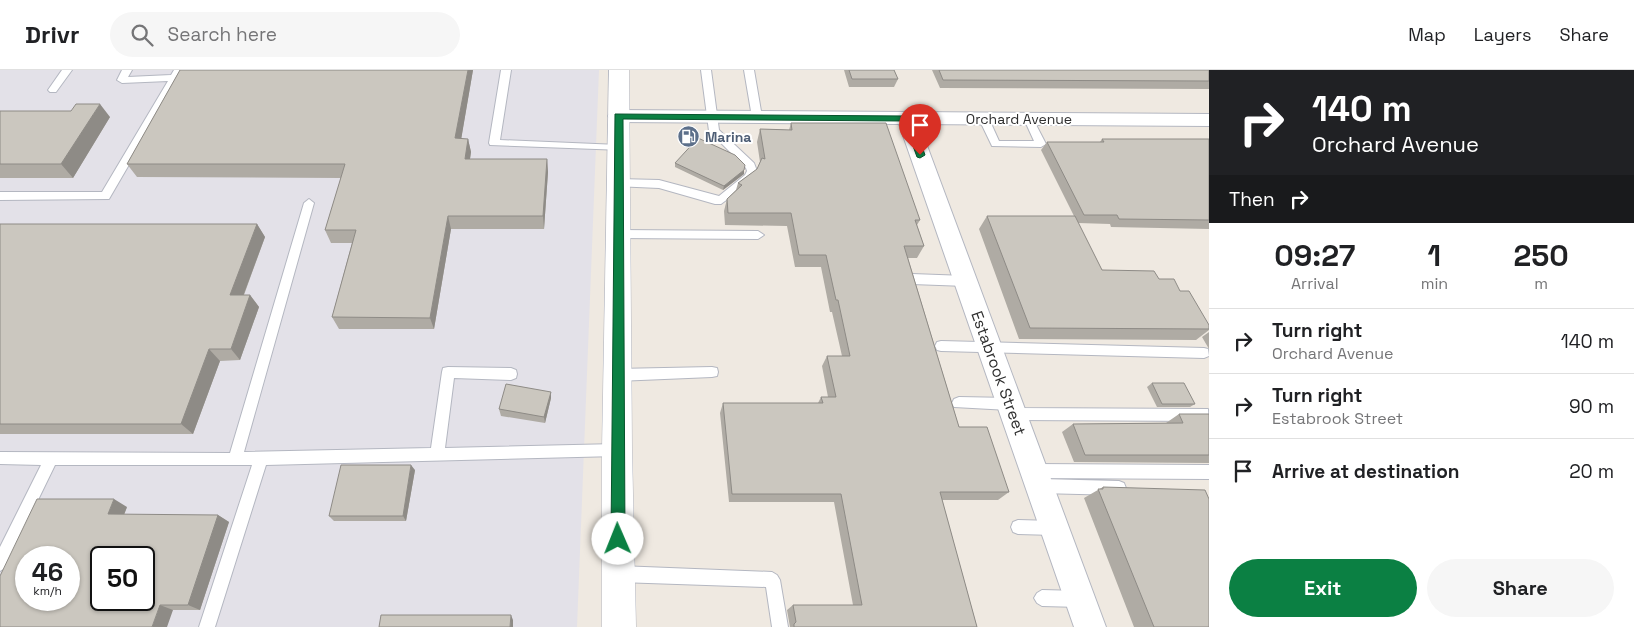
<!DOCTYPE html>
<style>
:root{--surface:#fff;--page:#f6f6f6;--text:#202124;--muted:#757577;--line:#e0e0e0;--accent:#0b8043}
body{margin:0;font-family:"Space Grotesk",sans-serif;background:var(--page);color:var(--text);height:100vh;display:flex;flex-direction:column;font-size:19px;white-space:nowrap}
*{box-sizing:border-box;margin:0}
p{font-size:16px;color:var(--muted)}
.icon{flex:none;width:28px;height:28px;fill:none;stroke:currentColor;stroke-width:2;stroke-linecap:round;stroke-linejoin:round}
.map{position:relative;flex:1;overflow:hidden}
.details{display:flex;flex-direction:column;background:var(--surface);width:425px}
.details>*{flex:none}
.top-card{background:#202124;color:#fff;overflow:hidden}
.speed{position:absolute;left:15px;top:476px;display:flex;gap:10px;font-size:25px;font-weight:700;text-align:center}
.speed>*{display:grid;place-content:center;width:65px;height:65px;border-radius:50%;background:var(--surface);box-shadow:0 1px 4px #0004;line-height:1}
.speed small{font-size:12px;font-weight:400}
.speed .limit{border:2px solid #111;border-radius:8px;background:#fff;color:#111}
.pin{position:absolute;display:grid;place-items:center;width:42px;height:42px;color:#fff;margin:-51px -21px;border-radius:50% 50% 50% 0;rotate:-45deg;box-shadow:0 0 5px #0007}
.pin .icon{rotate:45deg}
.me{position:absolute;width:55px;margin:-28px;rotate:359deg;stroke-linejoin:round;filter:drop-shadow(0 0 4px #0008)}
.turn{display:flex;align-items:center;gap:18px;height:105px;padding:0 20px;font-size:22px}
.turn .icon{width:65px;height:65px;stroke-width:2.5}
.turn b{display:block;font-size:35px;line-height:42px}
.then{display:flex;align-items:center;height:48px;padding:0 20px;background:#0003;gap:10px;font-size:19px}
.eta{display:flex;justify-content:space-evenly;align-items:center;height:85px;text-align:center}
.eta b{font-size:30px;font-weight:700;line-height:35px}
.action{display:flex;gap:10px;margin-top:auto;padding:10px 20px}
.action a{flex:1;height:58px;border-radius:30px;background:var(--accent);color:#fff;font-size:20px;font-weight:700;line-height:58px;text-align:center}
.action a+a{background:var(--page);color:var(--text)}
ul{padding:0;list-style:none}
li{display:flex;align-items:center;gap:15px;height:65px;padding:0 20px;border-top:1px solid var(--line)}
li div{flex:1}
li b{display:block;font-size:19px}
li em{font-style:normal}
header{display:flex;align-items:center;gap:30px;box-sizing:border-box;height:70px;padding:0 25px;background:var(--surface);border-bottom:1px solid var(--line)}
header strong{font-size:24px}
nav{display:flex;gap:28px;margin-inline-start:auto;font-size:18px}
.search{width:350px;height:45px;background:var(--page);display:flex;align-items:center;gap:12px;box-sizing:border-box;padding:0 18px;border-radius:28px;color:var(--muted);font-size:19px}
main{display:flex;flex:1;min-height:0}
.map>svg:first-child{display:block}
.industrial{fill:#e3e1e8;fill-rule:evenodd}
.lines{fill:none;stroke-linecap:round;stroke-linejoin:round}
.service-casing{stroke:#b4b7c1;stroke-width:2}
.minor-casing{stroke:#b4b7c1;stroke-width:2}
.secondary-casing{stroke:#b4b7c1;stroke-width:1}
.service{fill:#fff;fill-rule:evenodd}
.minor{fill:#fff;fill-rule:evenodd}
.secondary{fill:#fff;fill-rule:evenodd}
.wall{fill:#afaba4}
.shaded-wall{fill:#8e8b86}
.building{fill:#cbc7bf;stroke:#8e8b86;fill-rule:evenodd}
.route{fill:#0b8043;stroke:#07532c}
.labels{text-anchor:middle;stroke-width:4;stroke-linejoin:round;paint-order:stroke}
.far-street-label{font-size:14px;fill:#2e2e2e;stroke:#fff}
.far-service-label{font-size:14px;font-weight:bold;fill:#4e5e75;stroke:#fff;text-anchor:start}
.street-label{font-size:16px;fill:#2e2e2e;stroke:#fff}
</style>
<header>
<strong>Drivr</strong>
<div class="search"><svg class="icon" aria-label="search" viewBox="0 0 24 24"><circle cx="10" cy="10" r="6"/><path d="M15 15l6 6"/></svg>Search here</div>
<nav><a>Map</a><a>Layers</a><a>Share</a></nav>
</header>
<main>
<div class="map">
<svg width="1209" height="557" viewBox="0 0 1209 557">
<rect width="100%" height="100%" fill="#efe9e1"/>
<path class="industrial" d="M0,0H599L577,557H0ZM26,488H69V530H26ZM101,488H144V530H101Z"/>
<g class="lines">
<defs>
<path id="service" d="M62,0H72L56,22H50L48,20Z
M122,0H132L128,7L171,5L174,0H184L109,129L0,130V122H102L168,11L122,13L117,10Z
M501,0H511L500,70L619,75L624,78L623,80L490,75L489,73Z
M701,0H711L719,60L754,93L757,101L753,110L721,134H715L659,118L614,116L613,113L618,109L659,110L719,126L745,105L747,101L746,98L709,61Z
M744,0H754L762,47L760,49L757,50L752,47Z
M984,46L989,49L999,71H1034L1024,49L1029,46L1032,47L1046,74L1041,77L992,76L979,49Z
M309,129L314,133L244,382L431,378L442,302L443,298L448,297L511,298L516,300L517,304L516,308L511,310L454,308L445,378L617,374L622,376L624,380L622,384L617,386L266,395L215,557H199L252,395H55L5,498L0,501V477L41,395L0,394V382L230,383L304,133Z
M618,160L758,161L764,165L758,169L618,168L612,164Z
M912,204L966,206L972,211L966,216L912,214L906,209Z
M941,271L1204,278L1208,279L1209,286L1204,288L941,281L937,280L935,276L937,272Z
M712,297L717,298L718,302L717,306L712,307L617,311L612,309L611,305L612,301L617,299Z
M959,327L1010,328L1015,330L1017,334L1015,338L1208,339L1209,354L1204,351L1014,350L1009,348L1007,344L1009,340L954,337L952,333L954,329Z
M1034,394L1209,395V409L1034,408L1029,406L1027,401L1029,396Z
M1039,409L1119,411L1124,413L1126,418L1124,423L1119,425L1039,423L1034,421L1032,416L1034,411Z
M1018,450L1054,451L1059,453L1061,458L1059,463L1054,465L1018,464L1013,462L1011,457L1013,452Z
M619,496L772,502L777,505L780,510L788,557H772L766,517L619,512L614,509L611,504L614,499Z
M1042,520L1080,521L1085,524L1088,529L1085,534L1080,537L1042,536L1037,533L1034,528L1037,523Z"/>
<path id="minor" d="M618,40L1209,44V56L919,54L1106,557H1074L899,54L618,52L611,50L608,46L611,42Z"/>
<path id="secondary" d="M609,0H629L632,380L636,557H602V380Z"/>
</defs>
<use href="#service" class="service-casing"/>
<use href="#minor" class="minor-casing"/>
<use href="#secondary" class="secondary-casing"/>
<use href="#service" class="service"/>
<use href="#minor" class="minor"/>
<use href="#secondary" class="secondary"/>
</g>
<path class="wall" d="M180,0H473L461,69H468L471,82L470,89H547L548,102L544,159H451L434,259H339L332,247L352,173H331L325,160L341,108L137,107L127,94Z
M844,0H894L898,9L894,17H849Z
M932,0H1209V19L940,18Z
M0,41H71L110,47L73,108H0Z
M791,53L920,150L917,155L924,176L917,188H908L959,357L1009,422L998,430H942L977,557H790L787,540L793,535H853L834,432H729L720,343L723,333H818L821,327H828L822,296L827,286H842L832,242H830L821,197H795L787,156L725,155L724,141L727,129L736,120L738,113L757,99L760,92L757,72L760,59L789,60Z
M1102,69H1209V159L1111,157L1110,154L1078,153L1102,200L1159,209L1180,221L1209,255V260L1196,270L1019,269L979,159L987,146H1074L1041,80L1047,72H1100Z
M675,93L744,104L723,120L675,97Z
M0,154H257L265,167L244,225H250L259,237L240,290L220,291L193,364H0Z
M1209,262V279L1202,267Z
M1152,313L1195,334L1190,337H1157L1147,317Z
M551,322V328L545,353L501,346L499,339Z
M1179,344H1209V393L1074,392L1062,362L1073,354L1166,353Z
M415,400L406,451H334L329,446Z
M1103,417L1209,557H1134L1084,428Z
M127,437L124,445H218L229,452L200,540H173L0,557Z"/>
<path class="shaded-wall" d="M468,0H473L459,82L455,68Z
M100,34L110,47L73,108L61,94Z
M468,69L471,82L468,102L465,89Z
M547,89L548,102L544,159L543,146Z
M744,100V104L723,120L724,116Z
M448,146L451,159L434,259L430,248Z
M257,154L265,167L239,237L230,225Z
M250,225L259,237L240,290L231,279Z
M209,279L220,291L193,364L181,354Z
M551,322V328L545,353L544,347Z
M411,395L415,400L406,451L403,446Z
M114,429L127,437L121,452L108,444Z
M218,445L229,452L200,540L188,535Z
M160,535L173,540L167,557H152Z
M511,545L513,550V557H510Z"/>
<path class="building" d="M180,0H468L455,68L468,69L465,89H547L543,146H448L430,248L332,247L356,160H325L345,94H127Z
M849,0H894L898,9H852Z
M939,0H1209V11L943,10Z
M76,34H100L61,94H0V41H71Z
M791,53H886L920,150H915L924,176H904L959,357H987L1009,422H940L977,557H794V554L796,552L793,535H862L841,424H732L723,333H823L821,327H836L827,286H850L838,230H836L826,185H799L791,143H728L727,129L742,115L738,113L757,99L762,88L765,89L760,59L792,60Z
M698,68L735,85L745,95L744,100L724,116L675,93Z
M1102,69H1209V150L1119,149L1117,145H1084L1047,72H1104Z
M987,146H1075L1102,200L1154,201L1159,209H1174L1180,221H1189L1209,255V259L1030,258Z
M0,154H257L230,225H250L231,279H209L181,354H0Z
M1152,313H1184L1195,334H1162Z
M506,314L551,322L544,347L499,339Z
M1179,344H1209V385H1085L1073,354L1183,353Z
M341,395H411L403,446H329Z
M1103,417L1205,420L1209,429V557H1154L1098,419H1103Z
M37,429H114L108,444L218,445L188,535H160L152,557H0V506ZM26,488H69V530H26ZM101,488H144V530H101Z
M381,545H511L510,557H379Z"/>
<path class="route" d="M615,44L907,46L912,48L925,85L920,88L917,87L904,51L623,49L625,469L623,473L618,475L613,473L611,469Z"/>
<defs>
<symbol id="fuel-disc" viewBox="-11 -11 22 22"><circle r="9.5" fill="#5c6f8a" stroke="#fff"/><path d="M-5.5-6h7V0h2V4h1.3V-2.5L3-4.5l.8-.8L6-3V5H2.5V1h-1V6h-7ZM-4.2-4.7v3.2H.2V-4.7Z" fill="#fff"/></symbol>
</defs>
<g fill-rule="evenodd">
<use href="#fuel-disc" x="676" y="54" width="25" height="25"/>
</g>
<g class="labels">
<g class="far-street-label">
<text x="1019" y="54">Orchard Avenue</text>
</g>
<g class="far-service-label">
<text x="705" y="72">Marina</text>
</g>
<g class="street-label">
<text transform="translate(999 303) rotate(70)" y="6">Estabrook Street</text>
</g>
</g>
</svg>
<div class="speed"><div>46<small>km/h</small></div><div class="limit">50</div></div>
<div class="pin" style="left:920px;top:85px;background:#d93025"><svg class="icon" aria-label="arrive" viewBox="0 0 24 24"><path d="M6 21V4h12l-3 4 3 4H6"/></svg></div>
<svg class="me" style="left:618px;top:469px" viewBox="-20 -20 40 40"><circle r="19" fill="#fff"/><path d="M0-13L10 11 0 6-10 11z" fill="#0b8043"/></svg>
</div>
<section class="details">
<div class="top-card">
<div class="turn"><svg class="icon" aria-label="right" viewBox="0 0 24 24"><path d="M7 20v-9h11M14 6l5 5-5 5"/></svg><div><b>140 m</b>Orchard Avenue</div></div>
<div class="then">Then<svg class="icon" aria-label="right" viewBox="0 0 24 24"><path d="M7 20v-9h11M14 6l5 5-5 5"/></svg></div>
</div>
<div class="eta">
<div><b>09:27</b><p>Arrival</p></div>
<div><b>1</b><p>min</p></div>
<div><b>250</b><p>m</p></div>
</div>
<ul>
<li><svg class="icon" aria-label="right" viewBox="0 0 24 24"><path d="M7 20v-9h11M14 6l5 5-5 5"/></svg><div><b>Turn right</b><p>Orchard Avenue</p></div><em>140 m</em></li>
<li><svg class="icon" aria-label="right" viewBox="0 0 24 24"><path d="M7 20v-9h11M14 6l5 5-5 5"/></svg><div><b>Turn right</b><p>Estabrook Street</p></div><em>90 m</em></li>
<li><svg class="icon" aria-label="arrive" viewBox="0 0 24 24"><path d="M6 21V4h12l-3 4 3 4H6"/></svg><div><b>Arrive at destination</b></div><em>20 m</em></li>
</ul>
<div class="action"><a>Exit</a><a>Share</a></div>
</section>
</main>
